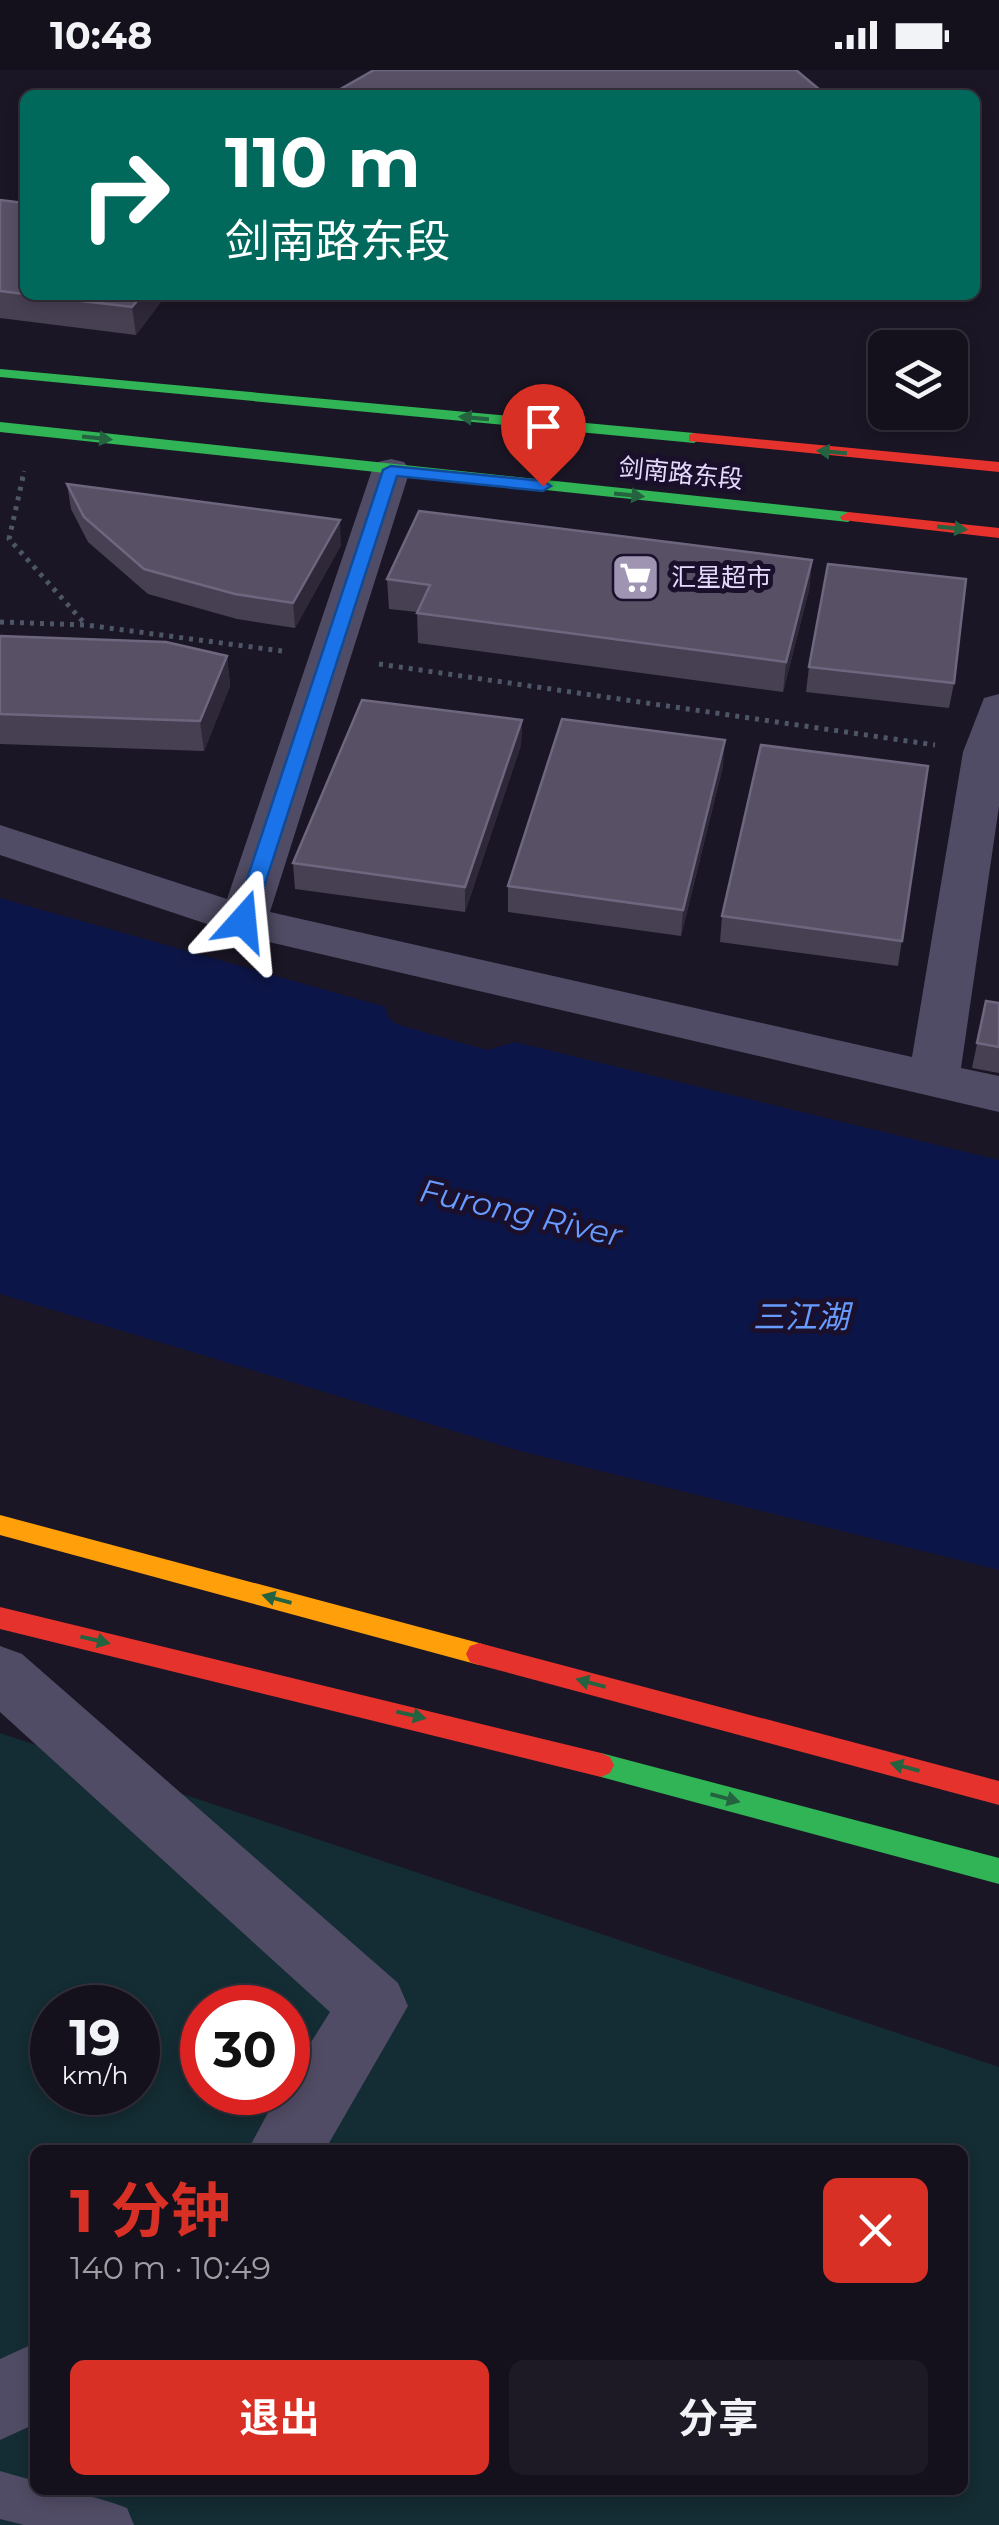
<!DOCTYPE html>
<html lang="zh">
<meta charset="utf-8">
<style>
:root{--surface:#14101c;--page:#1d1925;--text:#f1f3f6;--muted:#9d9da3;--line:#33303b;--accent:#d93025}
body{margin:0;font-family:Montserrat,"Noto Sans SC",sans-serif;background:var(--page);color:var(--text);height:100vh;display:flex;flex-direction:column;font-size:38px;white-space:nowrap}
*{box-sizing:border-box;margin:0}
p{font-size:32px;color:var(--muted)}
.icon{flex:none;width:55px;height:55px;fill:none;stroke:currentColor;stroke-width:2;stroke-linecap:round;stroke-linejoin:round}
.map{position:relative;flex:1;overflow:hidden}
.sheet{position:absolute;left:30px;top:2075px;width:938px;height:350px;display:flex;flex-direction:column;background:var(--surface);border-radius:15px;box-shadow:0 5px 15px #0003,0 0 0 2px var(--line)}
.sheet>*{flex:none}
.banner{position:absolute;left:20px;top:20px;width:960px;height:210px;border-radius:15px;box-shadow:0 5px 15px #0003,0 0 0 2px var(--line);background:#00695c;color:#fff;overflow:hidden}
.fabs{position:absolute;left:868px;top:260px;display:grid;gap:20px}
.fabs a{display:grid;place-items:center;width:100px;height:100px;border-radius:15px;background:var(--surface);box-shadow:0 5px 15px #0003,0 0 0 2px var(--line);font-size:50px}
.speed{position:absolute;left:30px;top:1915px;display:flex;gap:20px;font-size:50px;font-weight:700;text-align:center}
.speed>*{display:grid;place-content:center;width:130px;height:130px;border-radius:50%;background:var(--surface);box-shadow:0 5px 15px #0003,0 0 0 2px var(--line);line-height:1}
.speed small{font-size:25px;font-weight:400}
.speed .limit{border:15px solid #d22;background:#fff;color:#111}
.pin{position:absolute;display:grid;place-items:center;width:85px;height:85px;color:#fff;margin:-102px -42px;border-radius:50% 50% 50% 0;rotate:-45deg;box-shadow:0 0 10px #0007}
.pin .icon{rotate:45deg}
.me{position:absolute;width:110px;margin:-55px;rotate:18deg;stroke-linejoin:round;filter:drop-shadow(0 0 8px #0008)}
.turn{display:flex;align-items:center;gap:35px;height:210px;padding:0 40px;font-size:45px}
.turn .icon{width:130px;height:130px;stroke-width:2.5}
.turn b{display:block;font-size:70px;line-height:85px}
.round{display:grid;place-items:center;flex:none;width:105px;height:105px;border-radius:15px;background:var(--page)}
.headline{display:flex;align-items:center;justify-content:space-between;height:170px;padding:0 40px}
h1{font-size:60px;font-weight:700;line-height:75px;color:var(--accent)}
.primary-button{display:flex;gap:20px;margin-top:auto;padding:20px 40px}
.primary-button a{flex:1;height:115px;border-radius:15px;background:var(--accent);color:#fff;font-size:40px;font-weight:700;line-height:115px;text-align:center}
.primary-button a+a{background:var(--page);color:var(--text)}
.status{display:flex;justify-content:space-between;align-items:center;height:70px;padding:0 50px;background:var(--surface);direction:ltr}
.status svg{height:28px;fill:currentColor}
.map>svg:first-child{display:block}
.green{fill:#142c33;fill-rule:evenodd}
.water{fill:#0c1547}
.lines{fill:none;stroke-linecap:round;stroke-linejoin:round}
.path-far1{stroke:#4d5667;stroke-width:4;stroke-dasharray:2.5 5;stroke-linecap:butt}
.path{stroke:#4d5667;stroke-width:5;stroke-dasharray:4 6;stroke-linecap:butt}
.lane{fill:#514c65;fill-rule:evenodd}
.street{fill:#514c65;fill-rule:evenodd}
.fast{fill:#30b455;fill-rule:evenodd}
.slow{fill:#ff9f0a;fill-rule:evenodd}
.jam{fill:#e5322d;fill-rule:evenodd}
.wall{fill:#474053}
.shaded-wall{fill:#2e2839}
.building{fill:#585065;stroke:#6e667e;stroke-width:2.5}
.oneway{fill:#256240}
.route{fill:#1a73e8;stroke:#114b97;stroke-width:2.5}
.labels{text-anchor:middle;stroke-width:10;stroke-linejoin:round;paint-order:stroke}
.far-street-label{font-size:25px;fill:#e6daff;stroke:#1a102b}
.far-poi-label{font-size:25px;fill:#e6daff;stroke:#1a102b;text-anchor:start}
.water-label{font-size:32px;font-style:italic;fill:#689bff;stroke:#1a102b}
</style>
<div class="status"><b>10:48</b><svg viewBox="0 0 49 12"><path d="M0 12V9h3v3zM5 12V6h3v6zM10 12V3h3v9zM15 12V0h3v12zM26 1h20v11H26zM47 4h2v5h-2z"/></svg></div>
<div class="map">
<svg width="999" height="2455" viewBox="0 0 999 2455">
<rect width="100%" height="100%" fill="#1b1625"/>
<path class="green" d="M0,1663L999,1997V2455H0ZM52,1938H138V2022H52ZM202,1938H288V2022H202ZM35,2080H962V2420H35Z"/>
<path class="water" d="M0,828L386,937L387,946L396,954L487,980L515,972L999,1090V1500L520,1381L0,1224Z"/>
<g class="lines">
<path class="path-far1" d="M22,409L24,401"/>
<path class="path" d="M23,407L9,469L86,555
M0,552L86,555L282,581
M379,594L935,675"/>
<path class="lane" d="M0,2401L35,2411V2420C68,2420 96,2426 127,2438L134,2455H24L0,2449Z"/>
<path class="street" d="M391,389L404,392L410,400L270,842L912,987L963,682L984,628L999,624V736L961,998L999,1006V1042L243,866L0,785V755L227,829L372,400L378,392Z
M0,1576L22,1584L398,1913L408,1936L325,2080H248L279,2022H288V2009L330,1942L0,1642Z
M35,2273V2354L0,2370V2289Z"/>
<path class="fast" d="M0,299L694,363L702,368L694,373L0,307Z
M0,352L848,442L856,447L848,452L0,362Z
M601,1683L999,1788V1814L601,1707L592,1703L588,1695L592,1687Z"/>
<path class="slow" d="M0,1445L479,1573L488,1576L492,1584L488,1592L479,1595L0,1465Z"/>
<path class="jam" d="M694,363L999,392V402L689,371V365Z
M848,442L999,458V468L842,450L840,447Z
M0,1537L601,1683L610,1687L614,1695L610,1703L601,1707L0,1559Z
M479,1573L999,1711V1735L479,1595L470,1592L466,1584L470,1576Z"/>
</g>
<path class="wall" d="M0,130L166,225L136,265L0,248Z
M67,414L341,475L295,558L237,549L148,524L88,472L71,439Z
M812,490L809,520L783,622L418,573L417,542L389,539L387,509Z
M0,566L227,586L230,616L204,681L0,674Z
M809,597L954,613L949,638L806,622Z
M522,650L521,675L465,842L295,819L293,793Z
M723,696L681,866L508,842V816Z
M928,696L898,896L720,872L722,846Z
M986,931L999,933V1003L972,998Z"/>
<path class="shaded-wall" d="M142,225H166L136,265L132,237Z
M340,450L341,475L295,558L293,533Z
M812,490L809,520L783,622L786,592Z
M227,586L230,616L204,681L200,651Z
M522,650L521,675L465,842V817Z
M725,670L723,696L681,866L683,840Z"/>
<path class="building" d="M374,0H796L826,25H330Z
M0,130L25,133V224L0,221Z
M31,225H142L132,237Z
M67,414L340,450L293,533L235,524L144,499L84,447Z
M419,441L812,490L786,592L417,543L430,515L387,509Z
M828,494L966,509L954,613L809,597Z
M0,566L166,572L227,586L200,651L0,644Z
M362,630L522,650L465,817L293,793Z
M562,649L725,670L683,840L508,816Z
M761,675L928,696L902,871L722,846Z
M986,931L999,933V977L977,973Z"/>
<defs><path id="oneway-solid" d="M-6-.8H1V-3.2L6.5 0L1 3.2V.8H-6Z" transform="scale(2.5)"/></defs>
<g class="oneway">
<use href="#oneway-solid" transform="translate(474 348) rotate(-175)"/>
<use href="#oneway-solid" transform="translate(97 368) rotate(6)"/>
<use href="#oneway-solid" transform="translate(832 382) rotate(-175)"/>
<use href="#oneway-solid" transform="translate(629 425) rotate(6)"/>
<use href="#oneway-solid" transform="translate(952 458) rotate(6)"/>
<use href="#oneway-solid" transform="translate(277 1529) rotate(-165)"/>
<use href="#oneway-solid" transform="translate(95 1570) rotate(13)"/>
<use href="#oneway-solid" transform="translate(591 1613) rotate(-165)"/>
<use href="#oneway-solid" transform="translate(411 1645) rotate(13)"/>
<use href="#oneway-solid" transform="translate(905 1697) rotate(-165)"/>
<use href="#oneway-solid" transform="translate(725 1728) rotate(15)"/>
</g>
<path class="route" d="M391,396L543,411L551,416L543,421L397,406L253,851L250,856H236L233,851L383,400Z"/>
<defs>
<symbol id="supermarket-square" viewBox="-11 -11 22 22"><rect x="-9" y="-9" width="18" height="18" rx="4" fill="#9f95b3" stroke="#1a102b"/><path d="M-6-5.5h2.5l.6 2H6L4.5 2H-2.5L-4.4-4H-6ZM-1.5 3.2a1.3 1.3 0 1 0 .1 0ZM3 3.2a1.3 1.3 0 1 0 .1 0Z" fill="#fff"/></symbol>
</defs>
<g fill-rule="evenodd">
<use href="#supermarket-square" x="608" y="480" width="55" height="55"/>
</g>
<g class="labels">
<g class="far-street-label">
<text transform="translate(681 403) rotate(6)" y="9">剑南路东段</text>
</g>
<g class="far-poi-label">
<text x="671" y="516">汇星超市</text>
</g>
<g class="water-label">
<text transform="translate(521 1143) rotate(13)" y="11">Furong River</text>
<text x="801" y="1258">三江湖</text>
</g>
</g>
</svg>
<div class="fabs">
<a><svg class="icon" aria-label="layers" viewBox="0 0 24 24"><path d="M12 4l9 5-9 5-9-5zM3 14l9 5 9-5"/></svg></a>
</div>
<div class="speed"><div>19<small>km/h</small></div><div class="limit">30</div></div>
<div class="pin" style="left:543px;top:416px;background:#d93025"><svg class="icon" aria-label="arrive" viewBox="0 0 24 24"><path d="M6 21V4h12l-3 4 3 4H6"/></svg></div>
<svg class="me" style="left:243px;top:851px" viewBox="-20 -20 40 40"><path d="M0-17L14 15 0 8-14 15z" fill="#1a73e8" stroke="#fff" stroke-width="4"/></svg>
<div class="banner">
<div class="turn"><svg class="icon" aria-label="right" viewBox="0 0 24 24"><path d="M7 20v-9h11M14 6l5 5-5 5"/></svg><div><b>110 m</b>剑南路东段</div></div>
</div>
<section class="sheet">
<div class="headline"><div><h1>1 分钟</h1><p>140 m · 10:49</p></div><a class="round" style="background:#d93025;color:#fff"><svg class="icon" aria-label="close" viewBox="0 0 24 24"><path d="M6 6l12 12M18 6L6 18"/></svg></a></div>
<div class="primary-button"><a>退出</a><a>分享</a></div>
</section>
</div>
